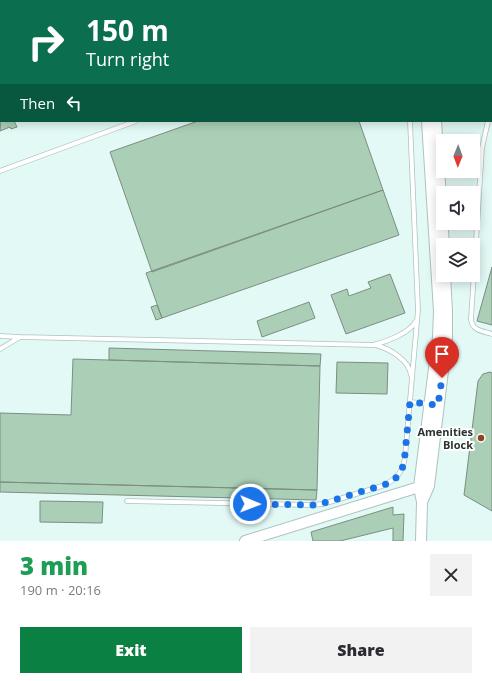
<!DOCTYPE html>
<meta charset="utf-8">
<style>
:root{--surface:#fff;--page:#f2f2f3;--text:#2b2b33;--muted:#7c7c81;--accent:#0b8043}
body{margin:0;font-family:"Open Sans",sans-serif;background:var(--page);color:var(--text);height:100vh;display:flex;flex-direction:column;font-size:15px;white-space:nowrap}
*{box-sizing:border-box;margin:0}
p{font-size:13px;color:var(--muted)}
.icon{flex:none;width:22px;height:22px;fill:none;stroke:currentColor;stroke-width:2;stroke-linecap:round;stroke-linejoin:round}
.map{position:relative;height:541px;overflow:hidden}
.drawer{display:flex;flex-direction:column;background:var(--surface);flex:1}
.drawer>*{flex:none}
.guide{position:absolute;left:0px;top:0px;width:492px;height:122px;box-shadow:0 2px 10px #0003;background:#0b6e4f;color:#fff;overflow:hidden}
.needle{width:26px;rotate:181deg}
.fabs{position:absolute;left:436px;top:134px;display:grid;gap:8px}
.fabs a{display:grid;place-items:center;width:44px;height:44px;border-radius:0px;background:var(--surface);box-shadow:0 2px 10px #0003;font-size:20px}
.pin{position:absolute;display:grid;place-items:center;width:34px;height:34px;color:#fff;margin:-41px -17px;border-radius:50% 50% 50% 0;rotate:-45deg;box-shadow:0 0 4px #0007}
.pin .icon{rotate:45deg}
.me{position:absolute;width:44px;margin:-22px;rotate:91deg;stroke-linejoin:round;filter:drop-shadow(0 0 3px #0008)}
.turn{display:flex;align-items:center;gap:14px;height:84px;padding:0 20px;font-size:18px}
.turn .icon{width:52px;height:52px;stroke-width:2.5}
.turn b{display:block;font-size:28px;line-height:34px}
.then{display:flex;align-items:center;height:38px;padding:0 20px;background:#0003;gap:8px;font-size:15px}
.round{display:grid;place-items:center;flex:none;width:42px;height:42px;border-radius:0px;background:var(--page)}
.summary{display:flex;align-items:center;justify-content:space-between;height:68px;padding:0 20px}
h1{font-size:24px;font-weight:800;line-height:30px;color:#1e9e55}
.button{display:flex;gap:8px;margin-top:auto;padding:8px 20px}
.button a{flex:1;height:46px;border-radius:0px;background:var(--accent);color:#fff;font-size:16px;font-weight:800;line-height:46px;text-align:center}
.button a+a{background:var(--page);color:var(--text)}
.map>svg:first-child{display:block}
.building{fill:#aacfb6;stroke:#7d8d82}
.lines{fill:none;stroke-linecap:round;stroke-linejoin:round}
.service-casing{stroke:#adc3bf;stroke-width:5.5}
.tertiary-casing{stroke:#adc3bf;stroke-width:12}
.service{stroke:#fff;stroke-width:4}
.tertiary{stroke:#fff;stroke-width:10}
.route{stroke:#1a73e8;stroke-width:7;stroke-dasharray:0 12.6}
.poi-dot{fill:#8c4520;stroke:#fff;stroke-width:1.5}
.labels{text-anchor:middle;stroke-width:4;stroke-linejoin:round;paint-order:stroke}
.poi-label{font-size:11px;font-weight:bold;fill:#2a3331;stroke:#fff;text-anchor:end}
</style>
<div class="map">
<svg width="492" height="541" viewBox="0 0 492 541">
<rect width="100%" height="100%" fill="#e2f9f5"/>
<path class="building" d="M1,119V121H14L17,127L11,129L10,127L0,131Z
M198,121H359L383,190L152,272L110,152Z
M383,190L399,235L162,318L146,273Z
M492,267V325L477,321Z
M390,274L405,313L346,334L331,295L347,289L349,296L371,288L368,282Z
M309,302L315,318L262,337L257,321Z
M157,305L162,318L156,320L151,307Z
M109,348L321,354L320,366L109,360Z
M73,359L320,366L317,490L0,482V413L71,415Z
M337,362L388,363L387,394L336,393Z
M490,372L492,373V511L464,495L478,381L483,374Z
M0,482L317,490L316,500L0,492Z
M40,501L103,502L102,523L40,522Z
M393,507V515L404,514L403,541H393V528L340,541H313L311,532Z"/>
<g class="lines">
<defs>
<path id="service" d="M413,0L414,1
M491,24L492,27
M491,56L492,55
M491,110L492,106
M488,121L482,148L471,319C472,331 483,331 492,334
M0,171L136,121
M0,336L20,337L0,349
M20,337L373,345C386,342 410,333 416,321
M376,345C390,349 409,360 411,375
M410,402L429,404
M127,501L311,505L323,504L382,486C396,480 403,472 405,457L418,310L410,121"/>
<path id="tertiary" d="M461,1L464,0
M490,1L492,0
M436,121L444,245
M422,502L429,486L447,338V311L445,275
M245,541L419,487L425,486
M421,541L422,502L419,487L438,337L439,311L427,121"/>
</defs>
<use href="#service" class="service-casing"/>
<use href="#tertiary" class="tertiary-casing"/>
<use href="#service" class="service"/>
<use href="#tertiary" class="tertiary"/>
</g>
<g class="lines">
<path class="route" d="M250,504L317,505L390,483L399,475L404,464L410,402L438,405L442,378"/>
</g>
<circle class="poi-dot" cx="481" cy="438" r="4"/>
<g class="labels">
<g class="poi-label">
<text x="473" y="436">Amenities<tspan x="473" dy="13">Block</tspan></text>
</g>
</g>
</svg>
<div class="fabs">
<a><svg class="needle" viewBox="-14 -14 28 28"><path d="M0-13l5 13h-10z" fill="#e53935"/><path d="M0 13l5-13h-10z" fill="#7c7c81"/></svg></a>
<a><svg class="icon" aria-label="sound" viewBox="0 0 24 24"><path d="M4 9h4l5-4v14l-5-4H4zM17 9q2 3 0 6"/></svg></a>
<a><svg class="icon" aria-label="layers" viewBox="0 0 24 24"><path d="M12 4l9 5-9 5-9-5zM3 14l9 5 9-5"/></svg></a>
</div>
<div class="pin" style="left:442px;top:378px;background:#d93025"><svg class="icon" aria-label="arrive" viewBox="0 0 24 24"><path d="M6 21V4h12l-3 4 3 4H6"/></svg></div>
<svg class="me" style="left:250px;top:504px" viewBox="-20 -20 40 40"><circle r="17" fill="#1a73e8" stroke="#fff" stroke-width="3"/><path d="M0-11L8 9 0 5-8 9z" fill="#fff"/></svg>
<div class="guide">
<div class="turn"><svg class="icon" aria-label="right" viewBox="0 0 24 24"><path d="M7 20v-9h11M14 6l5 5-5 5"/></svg><div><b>150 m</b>Turn right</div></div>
<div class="then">Then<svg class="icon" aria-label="left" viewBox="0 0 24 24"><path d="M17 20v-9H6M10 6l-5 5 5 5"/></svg></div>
</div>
</div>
<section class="drawer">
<div class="summary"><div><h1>3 min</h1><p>190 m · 20:16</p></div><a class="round"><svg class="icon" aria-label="close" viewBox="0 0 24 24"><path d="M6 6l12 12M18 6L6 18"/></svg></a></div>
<div class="button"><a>Exit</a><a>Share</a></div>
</section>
